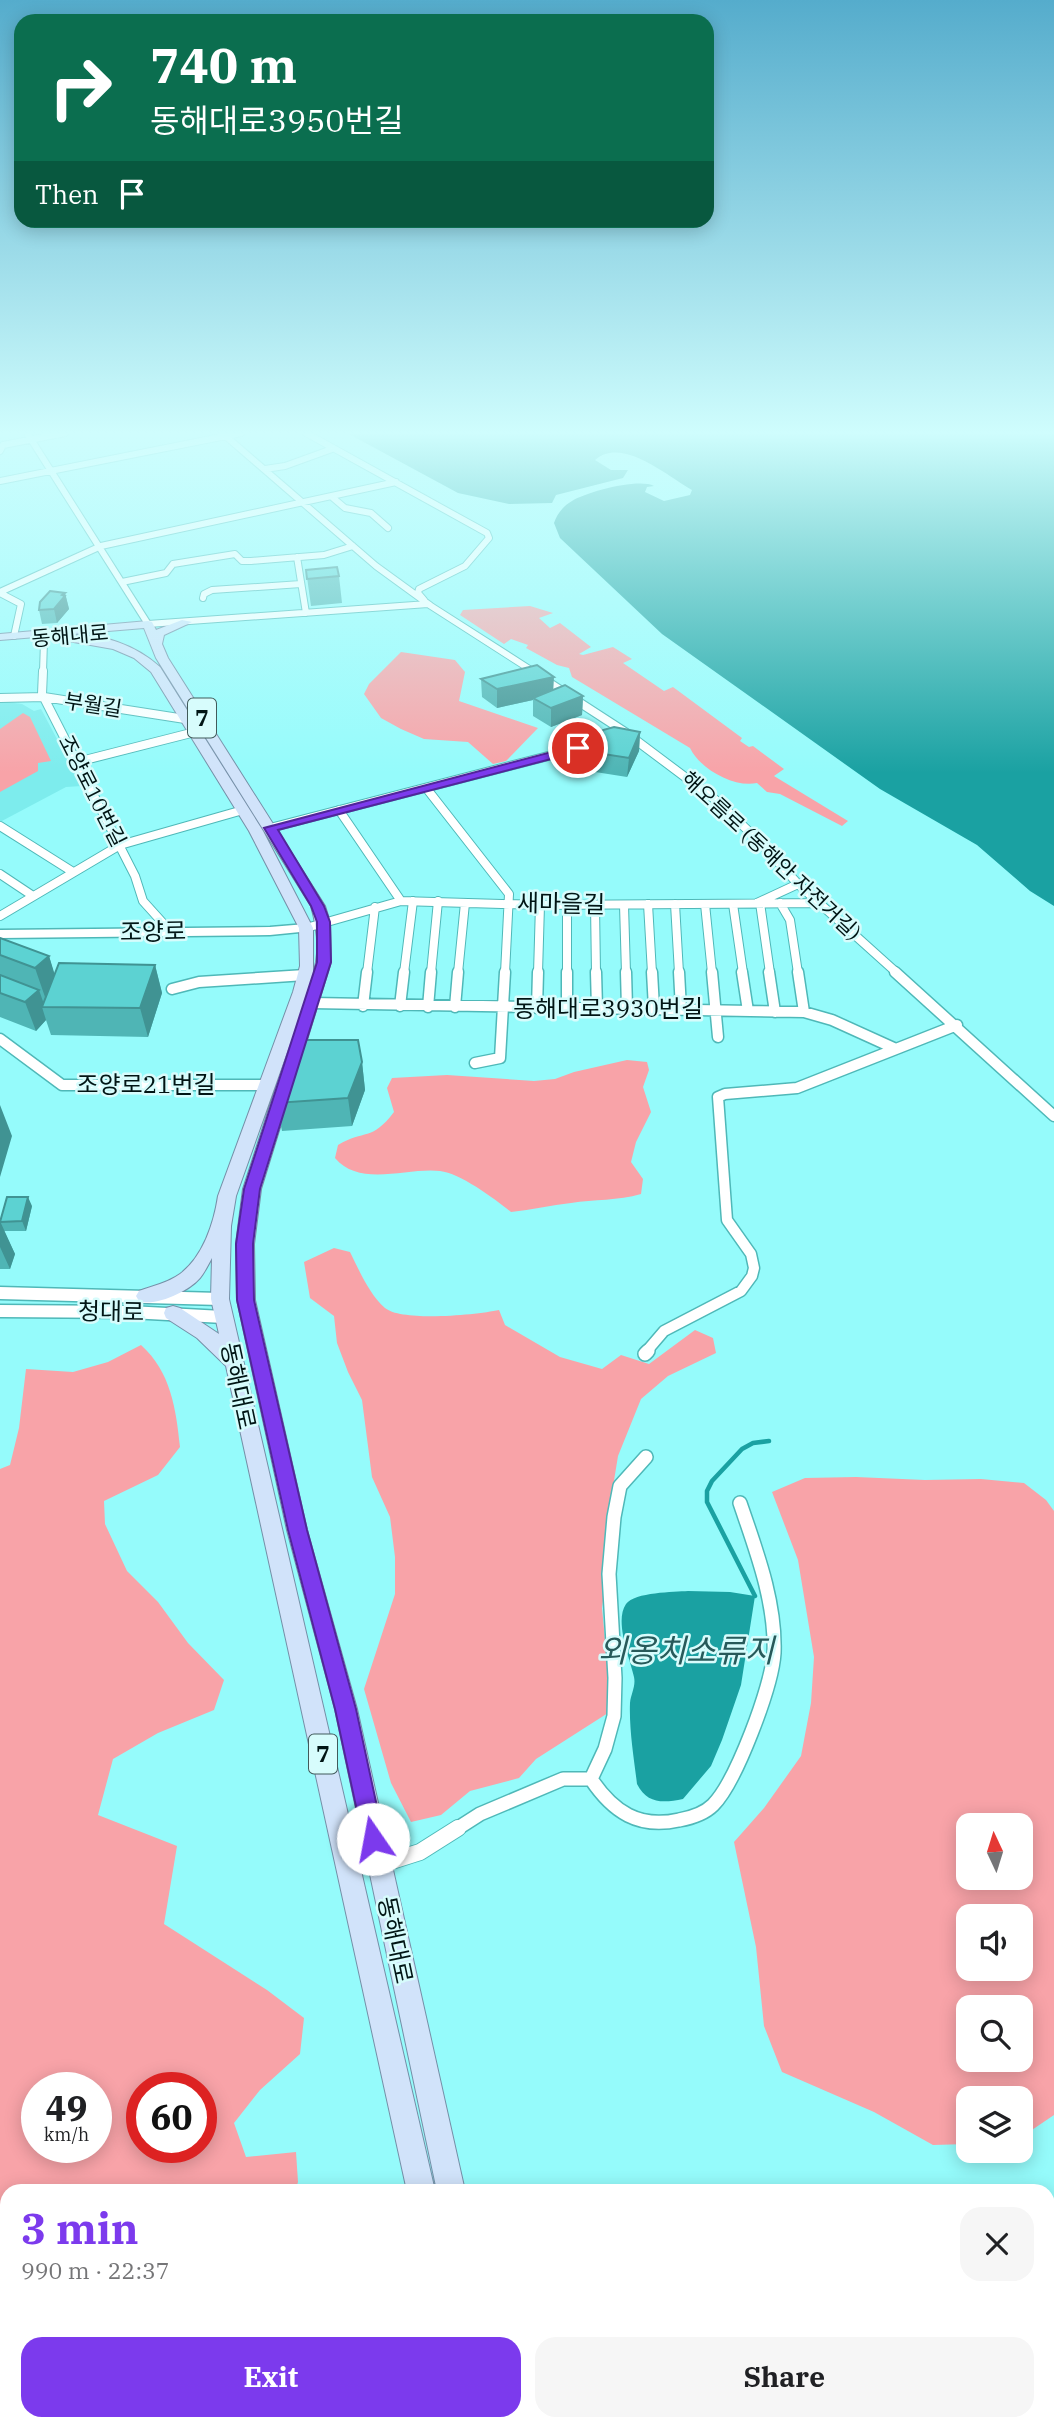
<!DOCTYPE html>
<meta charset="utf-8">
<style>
:root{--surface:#fff;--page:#f6f6f6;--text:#202124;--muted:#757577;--accent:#7c3aed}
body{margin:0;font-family:"IBM Plex Serif","Noto Sans KR",serif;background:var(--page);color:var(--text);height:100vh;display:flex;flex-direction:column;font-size:26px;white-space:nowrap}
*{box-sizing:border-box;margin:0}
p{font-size:23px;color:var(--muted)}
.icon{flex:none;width:38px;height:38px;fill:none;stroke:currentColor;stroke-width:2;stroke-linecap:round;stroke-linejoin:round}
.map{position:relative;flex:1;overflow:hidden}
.details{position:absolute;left:0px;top:2184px;width:1055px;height:247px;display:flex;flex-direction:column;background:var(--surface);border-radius:21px 21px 0 0;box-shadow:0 4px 18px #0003}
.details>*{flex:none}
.guide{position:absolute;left:14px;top:14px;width:700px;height:214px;border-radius:21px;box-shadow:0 4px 18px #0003;background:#0b6e4f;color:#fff;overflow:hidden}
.needle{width:46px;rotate:356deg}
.tools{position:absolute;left:956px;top:1813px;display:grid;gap:14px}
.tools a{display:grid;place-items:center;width:77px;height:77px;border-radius:14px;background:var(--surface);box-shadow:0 4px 18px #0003;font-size:35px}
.speed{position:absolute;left:21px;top:2072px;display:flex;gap:14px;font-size:35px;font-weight:700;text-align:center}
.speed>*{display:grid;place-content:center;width:91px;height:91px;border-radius:50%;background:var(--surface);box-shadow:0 4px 18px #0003;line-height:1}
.speed small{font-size:18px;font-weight:400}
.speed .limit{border:10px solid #d22;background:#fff;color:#111}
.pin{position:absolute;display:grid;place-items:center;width:60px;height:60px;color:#fff;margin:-30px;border:4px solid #fff;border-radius:50%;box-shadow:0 2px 7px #0007}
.me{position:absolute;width:77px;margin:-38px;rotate:348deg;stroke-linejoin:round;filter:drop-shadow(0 0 5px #0008)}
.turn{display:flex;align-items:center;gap:24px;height:147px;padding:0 21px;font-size:32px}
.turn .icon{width:91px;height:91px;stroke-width:2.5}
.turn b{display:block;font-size:49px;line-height:60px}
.then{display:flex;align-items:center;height:66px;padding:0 21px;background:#0003;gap:14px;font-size:26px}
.round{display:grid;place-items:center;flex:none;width:74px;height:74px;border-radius:21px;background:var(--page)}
.summary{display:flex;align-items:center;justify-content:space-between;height:119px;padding:0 21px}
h1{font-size:42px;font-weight:700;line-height:52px;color:var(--accent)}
.action{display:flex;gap:14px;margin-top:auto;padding:14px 21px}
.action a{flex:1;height:80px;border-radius:21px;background:var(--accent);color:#fff;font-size:28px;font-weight:700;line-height:80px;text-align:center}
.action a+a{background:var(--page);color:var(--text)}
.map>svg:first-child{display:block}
.built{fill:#7deced}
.green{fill:#f8a3a8;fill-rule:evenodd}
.water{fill:#1aa1a2}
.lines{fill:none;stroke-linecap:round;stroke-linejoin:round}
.stream{stroke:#1aa1a2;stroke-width:4.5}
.minor-far4-casing{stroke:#4fb8b8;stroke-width:8}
.minor-far3-casing{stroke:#4fb8b8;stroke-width:10}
.minor-far2-casing{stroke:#4fb8b8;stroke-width:13}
.minor-far1-casing{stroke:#4fb8b8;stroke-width:16}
.minor-casing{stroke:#4fb8b8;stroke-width:18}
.tertiary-casing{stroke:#4fb8b8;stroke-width:3}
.primary-casing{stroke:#758fa7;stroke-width:2}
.minor-far4{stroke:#fff;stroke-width:6}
.minor-far3{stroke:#fff;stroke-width:8}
.minor-far2{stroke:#fff;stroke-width:10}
.minor-far1{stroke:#fff;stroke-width:13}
.minor{stroke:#fff;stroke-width:16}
.tertiary{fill:#fff;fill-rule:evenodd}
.primary{fill:#d1e3fa;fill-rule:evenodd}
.wall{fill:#4fb5b5}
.shaded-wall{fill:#409393}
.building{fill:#5cd2d2;stroke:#409393;stroke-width:2}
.route{fill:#7c3aed;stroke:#51269a;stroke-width:2}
.labels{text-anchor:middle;stroke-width:5;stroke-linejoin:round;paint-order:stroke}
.far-street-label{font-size:21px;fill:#011515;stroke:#d7fcfc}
.shield{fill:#d7fcfc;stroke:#415a5a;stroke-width:2}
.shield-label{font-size:23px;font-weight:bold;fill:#011515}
.street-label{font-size:24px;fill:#011515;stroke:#d7fcfc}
.near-water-label{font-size:32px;font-style:italic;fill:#275a5a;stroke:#d7fcfc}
</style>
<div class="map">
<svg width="1054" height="2430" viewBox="0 0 1054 2430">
<rect width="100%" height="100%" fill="#95fbfb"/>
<path class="built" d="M0,701L22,704L34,711L41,709L82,786L66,787L0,822Z"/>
<path class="green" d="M530,606L553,613L539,618L550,628L560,623L591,647L579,654L583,655L613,647L632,659L623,663L664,691L673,687L742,738L740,741L749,747L753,746L784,769L774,776L848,821L842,826L780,794L767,792L757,783C734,788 700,769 690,748L572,677L569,668L557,665L526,648L528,645L511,639L504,644L460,615L463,610Z
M401,652L455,660L465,672L459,701L538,728L506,761L493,764L468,742L424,739L401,729L381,718L364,694L369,684Z
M23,713L30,717L51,761L38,763V771L0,792V729Z
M627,1060L647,1062L649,1070L643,1087L651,1112L636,1142L631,1162L643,1179L641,1194C618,1201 594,1199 571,1203C551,1205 532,1210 511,1212C495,1199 460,1173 440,1171C408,1167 360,1188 335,1158L338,1145C365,1129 371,1142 394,1112L387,1088L392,1078L447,1075L534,1081L555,1079L574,1072Z
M334,1248L350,1252C359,1270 369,1294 385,1308C402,1322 476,1315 499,1310L505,1325L560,1357L602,1369L621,1355L649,1364L695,1330L713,1338L716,1353L668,1376L641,1399L618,1456L606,1530V1580L602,1608L607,1661L608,1713L536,1759L519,1778L470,1791L441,1815L411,1822L391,1783L364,1689L395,1594V1557L390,1517L372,1477L362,1400L348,1372L337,1343L334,1316L310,1298L304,1262Z
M141,1345C171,1372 176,1409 180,1447L158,1475L104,1501L105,1524L127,1571L158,1602L188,1643L224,1680L214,1710L158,1733L113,1759L98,1815L177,1846L164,1924L267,1990L304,2018L300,2054L260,2090L234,2123L246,2157L296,2152L298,2182L295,2191H7V2424H38L18,2430H0V1469L10,1465L19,1428L26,1369L73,1372L108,1362ZM37,2088H96V2147H37ZM142,2088H201V2147H142Z
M856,1477L925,1480L981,1479L1024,1483L1046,1500L1054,1511V2115L1020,2138V2098H968V2144L933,2145L874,2112L782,2072L764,2026L756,1947L734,1842L764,1808L801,1756L811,1703L814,1657L798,1560L772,1492L805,1478ZM1020,1825V1878H968V1825ZM1020,1916V1969H968V1916ZM1020,2007V2060H968V2007Z
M105,2424H383L388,2430H108Z"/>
<path class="water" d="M347,433H1054V906L1030,891L977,845L880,789L662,634L560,538L554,523C557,514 563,506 572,501C587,492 638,478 654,486L647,487L645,492L664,501L690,495L692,490C667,476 622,436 595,460L611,470H628L623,478L556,495L552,503L509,504L458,493Z
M688,1591L730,1592L755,1596L741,1685L722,1740L711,1766L683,1799C663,1803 647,1804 637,1784C634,1758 629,1730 630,1703C631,1694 636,1686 634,1677C630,1659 614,1621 626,1604C635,1592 674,1592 688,1591Z"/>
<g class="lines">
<path class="stream" d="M755,1596L707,1502V1491L712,1481L742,1449L753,1443L769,1441"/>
<defs>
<path id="minor-far4" d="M27,433L148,624L428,604
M222,433L376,566L431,606L534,672
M306,433L487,533L489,538L465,566L419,589L418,593L424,600
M0,451L3,445L65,433
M265,469L285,466L332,449
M0,481L241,433
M332,497L345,508L371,513L388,528
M297,557L306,613
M122,582L166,573L173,564L235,554L242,561H251L324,555L353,546
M0,592L101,546L396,482
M0,593L21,604L14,636
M203,598L204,594L212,590L301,584
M43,672L44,641"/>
<path id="minor-far3" d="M43,671L42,694L135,876L143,901L171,932
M531,671L625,732L717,801L759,841L798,884L897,973
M0,698L44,697L185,719
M77,762L195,732
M427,789L509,894L505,973
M339,810L401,901
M0,826L73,872
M270,828L583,747
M0,874L33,896
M757,903L798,884
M760,903L770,973
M780,903L790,920L798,973
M648,904L652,973
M675,904L679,973
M705,904L712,973
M733,904L743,973
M567,905V973
M595,905L596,973
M624,905L626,973
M0,916L120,845L243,810
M306,928L401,901L540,905L819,903
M367,973L375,907
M404,973L413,901
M431,973L438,901
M458,973L465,903
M538,973L540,905"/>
<path id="minor-far2" d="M567,972V1007
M596,972L597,1008
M626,972L627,1008
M652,972L654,1008
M679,972L681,1009
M712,972L718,1037
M742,972L748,1011
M769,972L775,1012
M798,972L804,1012
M895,972L1054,1116
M172,989L199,982L305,975
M312,1003L804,1012L832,1020L896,1049
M363,1006L367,972
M400,1006L404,972
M428,1007L431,972
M455,1007L458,972
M537,1008L538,972
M0,1039L62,1085H265
M475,1063L500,1058L505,972
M646,1352L664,1331L741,1291L752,1276L754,1268L751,1254L727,1220L718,1097L725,1094L797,1088L957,1025"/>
<path id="minor-far1" d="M645,1354L648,1351
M591,1779L605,1749L614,1716L615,1678L609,1574L614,1517L620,1486L646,1457
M455,1830L480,1814L563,1779H591C613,1812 639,1829 679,1820C690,1818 705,1813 713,1805C736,1782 772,1686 774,1653C776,1602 756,1550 740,1503"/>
<path id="minor" d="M379,1865L420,1852L458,1828"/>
<path id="tertiary" d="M306,924L310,925V931L270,935L0,938V930L270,927Z
M0,1287L220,1293L225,1295L227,1299L225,1303L220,1305L0,1299Z
M0,1305L130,1306L223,1311L228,1313L230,1317L228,1321L223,1323L130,1318L0,1317Z"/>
<path id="primary" d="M182,620L192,622L164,635L162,644L168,658L325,906L330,922L331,962L261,1189L254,1244L255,1300L307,1530L357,1709L465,2191H437L335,1709L287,1530L237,1300L236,1244L243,1189L291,1041L236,1196L231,1226L229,1299L435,2191H407L226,1366L197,1338L166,1318L164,1313L166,1308L173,1306L180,1308L219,1334L211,1299L212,1258C208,1265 205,1272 200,1278C189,1291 156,1307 139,1301L136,1296L139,1291C152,1286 168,1283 180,1274C203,1257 214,1223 218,1196L293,992L300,966L299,928L249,831L151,672L134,658L113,649L68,641V637C100,631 137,646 160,667L263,831L313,928V974C320,953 317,927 311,906L156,658L144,628L0,640V634L148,621L152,622L156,630Z
M460,2424H490L491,2430H461Z
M490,2424H520L521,2430H491Z"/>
</defs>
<use href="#minor-far4" class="minor-far4-casing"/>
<use href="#minor-far3" class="minor-far3-casing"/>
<use href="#minor-far2" class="minor-far2-casing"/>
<use href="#minor-far1" class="minor-far1-casing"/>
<use href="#minor" class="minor-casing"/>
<use href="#tertiary" class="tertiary-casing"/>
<use href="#primary" class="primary-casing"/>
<use href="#minor-far4" class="minor-far4"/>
<use href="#minor-far3" class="minor-far3"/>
<use href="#minor-far2" class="minor-far2"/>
<use href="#minor-far1" class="minor-far1"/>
<use href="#minor" class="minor"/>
<use href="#tertiary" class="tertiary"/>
<use href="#primary" class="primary"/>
</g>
<path class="wall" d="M306,570L339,576L342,603L311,606Z
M65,593L69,609L57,623L42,624L39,610Z
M481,679L553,689L583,696L582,715L551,727L533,716V700L497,708L482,697Z
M640,732L639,751L627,777L570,768L571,749Z
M0,938L49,956L54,974L155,965L162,993L148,1037L51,1035L46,1020L36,1031L0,1017Z
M362,1062L365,1090L352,1126L282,1131L276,1103Z
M32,1206L26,1231H4L15,1254L10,1269H0V1220Z"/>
<path class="shaded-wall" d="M65,593L69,609L57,623L54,609Z
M554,677L553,695L533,698V700L497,708V689Z
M583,696L582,715L551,727V708Z
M640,732L639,751L627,777L629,758Z
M49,956L58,985L45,997L35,968Z
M155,965L162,993L148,1037L140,1008Z
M39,990L45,1007H42L46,1020L36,1031L25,1002Z
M362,1062L365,1090L352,1126L348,1098Z
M0,1105L12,1136L0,1177Z
M28,1197L32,1206L26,1231L22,1221Z
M0,1221L15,1254L10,1269L0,1247Z"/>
<path class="building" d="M337,567L339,576L307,579L306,570Z
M50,591L65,593L62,595L65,596L54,609L39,610L40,602Z
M537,665L554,677L497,689L481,679Z
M565,685L583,696L551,708L533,698Z
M614,727L640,732L629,758L571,749L576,738L597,742L603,730Z
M0,938L49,956L35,968L0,955Z
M59,963L155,965L140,1008L42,1007Z
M0,975L39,990L25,1002L0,993Z
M296,1040H358L362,1062L348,1098L276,1103Z
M7,1197H28L22,1221L0,1222Z"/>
<linearGradient id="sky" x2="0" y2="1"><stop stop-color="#55accc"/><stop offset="0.56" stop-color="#cffdfd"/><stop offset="1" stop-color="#cffdfd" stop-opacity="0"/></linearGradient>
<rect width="1054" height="773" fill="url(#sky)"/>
<path class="route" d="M578,745L584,748L582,751L278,830L324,906L330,922L331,962L260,1189L253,1244L254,1300L307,1530L356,1709L384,1839L381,1847L373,1850L366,1847L363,1839L335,1709L288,1530L237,1300L236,1244L244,1189L317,962V922L311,906L264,828Z"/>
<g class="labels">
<g class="far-street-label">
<text transform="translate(70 636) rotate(-5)" y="7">동해대로</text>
<text transform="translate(93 705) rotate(9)" y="7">부월길</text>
<text transform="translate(92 791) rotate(63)" y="7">조양로10번길</text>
<text transform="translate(771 856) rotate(43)" y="7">해오름로 (동해안 자전거길)</text>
</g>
<g class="shield">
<rect x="188" y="698.5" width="28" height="39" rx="5"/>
<rect x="309" y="1734.5" width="28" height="39" rx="5"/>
</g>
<g class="shield-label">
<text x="202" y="726">7</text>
<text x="323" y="1762">7</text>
</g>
<g class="street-label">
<text transform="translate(561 904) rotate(1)" y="8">새마을길</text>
<text transform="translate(153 932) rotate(-1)" y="8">조양로</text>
<text x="608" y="1017">동해대로3930번길</text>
<text x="146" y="1093">조양로21번길</text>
<text transform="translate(111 1312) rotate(1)" y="8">청대로</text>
<text transform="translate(238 1386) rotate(78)" y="8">동해대로</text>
<text transform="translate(395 1940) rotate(78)" y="8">동해대로</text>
</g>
<g class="near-water-label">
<text x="686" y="1662">외옹치소류지</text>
</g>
</g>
</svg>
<div class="tools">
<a><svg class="needle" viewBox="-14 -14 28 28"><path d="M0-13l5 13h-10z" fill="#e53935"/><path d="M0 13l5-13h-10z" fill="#757577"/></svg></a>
<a><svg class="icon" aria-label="sound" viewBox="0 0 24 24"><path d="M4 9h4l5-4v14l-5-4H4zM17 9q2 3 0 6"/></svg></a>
<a><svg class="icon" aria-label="search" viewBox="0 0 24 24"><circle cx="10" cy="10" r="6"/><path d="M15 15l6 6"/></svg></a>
<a><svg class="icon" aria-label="layers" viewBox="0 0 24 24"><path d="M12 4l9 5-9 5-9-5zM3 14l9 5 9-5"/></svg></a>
</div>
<div class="speed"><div>49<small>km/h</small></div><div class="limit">60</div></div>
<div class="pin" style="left:578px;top:748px;background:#d93025"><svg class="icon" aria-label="arrive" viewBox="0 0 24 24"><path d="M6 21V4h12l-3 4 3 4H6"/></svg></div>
<svg class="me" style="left:373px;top:1839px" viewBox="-20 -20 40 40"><circle r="19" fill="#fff"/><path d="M0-13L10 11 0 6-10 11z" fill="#7c3aed"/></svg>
<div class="guide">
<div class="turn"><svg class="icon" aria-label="right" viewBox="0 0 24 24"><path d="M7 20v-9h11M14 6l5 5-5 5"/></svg><div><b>740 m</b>동해대로3950번길</div></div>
<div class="then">Then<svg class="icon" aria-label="arrive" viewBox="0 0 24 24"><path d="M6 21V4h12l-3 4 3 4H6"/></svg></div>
</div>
<section class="details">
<div class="summary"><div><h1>3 min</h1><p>990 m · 22:37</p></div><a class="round"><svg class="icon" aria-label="close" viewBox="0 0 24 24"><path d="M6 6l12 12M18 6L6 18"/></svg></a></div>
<div class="action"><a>Exit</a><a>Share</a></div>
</section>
</div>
